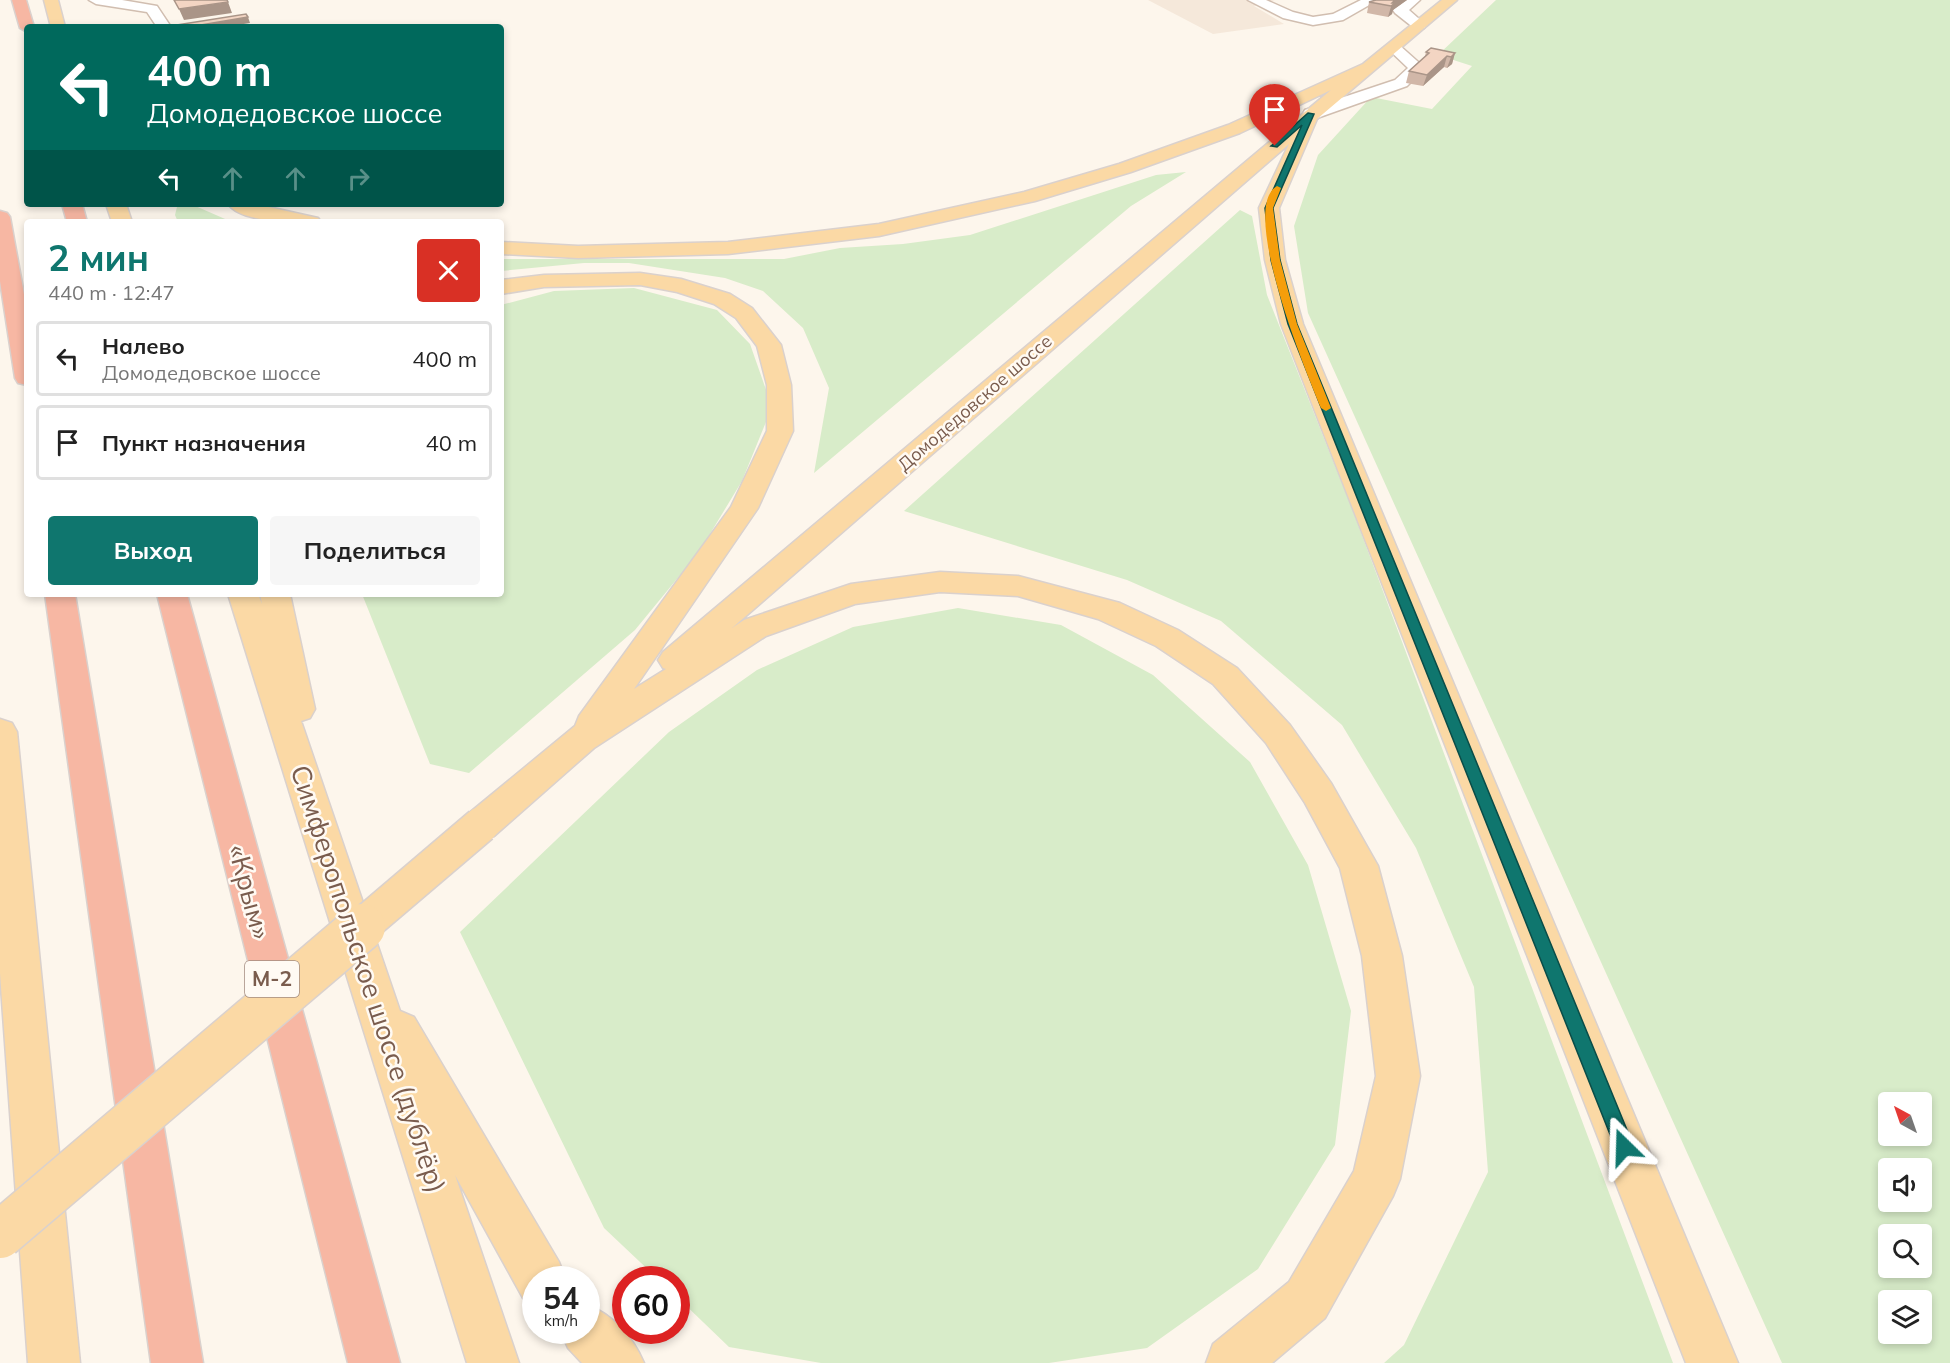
<!DOCTYPE html>
<html lang="ru">
<meta charset="utf-8">
<style>
:root{--surface:#fff;--page:#f6f6f6;--text:#222;--muted:#767676;--line:#e0e0e0;--accent:#0f766e}
body{margin:0;font-family:Mulish,sans-serif;background:var(--page);color:var(--text);height:100vh;display:flex;flex-direction:column;font-size:22px;white-space:nowrap}
*{box-sizing:border-box;margin:0}
p{font-size:20px;color:var(--muted)}
.icon{flex:none;width:33px;height:33px;fill:none;stroke:currentColor;stroke-width:2;stroke-linecap:round;stroke-linejoin:round}
.map{position:relative;flex:1;overflow:hidden}
.side{position:absolute;left:24px;top:219px;width:480px;height:378px;display:flex;flex-direction:column;background:var(--surface);border-radius:6px;box-shadow:0 3px 9px #0003}
.side>*{flex:none}
.guide{position:absolute;left:24px;top:24px;width:480px;height:183px;border-radius:6px;box-shadow:0 3px 9px #0003;background:#00695c;color:#fff;overflow:hidden}
.needle{width:39px;rotate:320deg}
.fabs{position:absolute;left:1878px;top:1092px;display:grid;gap:12px}
.fabs a{display:grid;place-items:center;width:54px;height:54px;border-radius:6px;background:var(--surface);box-shadow:0 3px 9px #0003;font-size:30px}
.speed{position:absolute;left:522px;top:1266px;display:flex;gap:12px;font-size:30px;font-weight:700;text-align:center}
.speed>*{display:grid;place-content:center;width:78px;height:78px;border-radius:50%;background:var(--surface);box-shadow:0 3px 9px #0003;line-height:1}
.speed small{font-size:15px;font-weight:400}
.speed .limit{border:9px solid #d22;background:#fff;color:#111}
.pin{position:absolute;display:grid;place-items:center;width:51px;height:51px;color:#fff;margin:-62px -26px;border-radius:50% 50% 50% 0;rotate:-45deg;box-shadow:0 0 6px #0007}
.pin .icon{rotate:45deg}
.me{position:absolute;width:66px;margin:-33px;rotate:338deg;stroke-linejoin:round;filter:drop-shadow(0 0 4px #0008)}
.turn{display:flex;align-items:center;gap:21px;height:126px;padding:0 24px;font-size:27px}
.turn .icon{width:78px;height:78px;stroke-width:2.5}
.turn b{display:block;font-size:42px;line-height:51px}
.lanes{display:flex;align-items:center;height:57px;padding:0 24px;background:#0003;justify-content:center;gap:30px;direction:ltr}
.lanes .off{opacity:.35}
.round{display:grid;place-items:center;flex:none;width:63px;height:63px;border-radius:6px;background:var(--page)}
.overview{display:flex;align-items:center;justify-content:space-between;height:102px;padding:0 24px}
h1{font-size:36px;font-weight:700;line-height:45px;color:var(--accent)}
.cta{display:flex;gap:12px;margin-top:auto;padding:12px 24px}
.cta a{flex:1;height:69px;border-radius:6px;background:var(--accent);color:#fff;font-size:24px;font-weight:700;line-height:69px;text-align:center}
.cta a+a{background:var(--page);color:var(--text)}
ul{padding:0;list-style:none}
li{display:flex;align-items:center;gap:18px;height:75px;margin:0 12px 9px;padding:0 12px;border:3px solid var(--line);border-radius:6px}
li div{flex:1}
li b{display:block;font-size:22px}
li em{font-style:normal}
.map>svg:first-child{display:block}
.residential{fill:#f5e8da}
.green{fill:#d8ecc9;fill-rule:evenodd}
.lines{fill:none;stroke-linecap:round;stroke-linejoin:round}
.minor-casing{stroke:#d1beb0;stroke-width:3}
.major-casing{stroke:#dad1cd;stroke-width:3}
.highway-casing{stroke:#dad1cd;stroke-width:3}
.minor{fill:#fff;fill-rule:evenodd}
.major{fill:#fbd9a5;fill-rule:evenodd}
.highway{fill:#f7b7a3;fill-rule:evenodd}
.major-bridge-far1-casing{stroke:#dad1cd;stroke-width:38;stroke-linecap:butt}
.major-bridge-casing{stroke:#dad1cd;stroke-width:49;stroke-linecap:butt}
.major-bridge-far1{stroke:#fbd9a5;stroke-width:35}
.major-bridge{stroke:#fbd9a5;stroke-width:46}
.wall{fill:#d1b7a8}
.shaded-wall{fill:#aa9588}
.building{fill:#f3d5c3;stroke:#aa9588;stroke-width:1.5}
.route{fill:#0f766e;stroke:#0a4d48;stroke-width:1.5}
.slow{fill:#f59e0b}
.labels{text-anchor:middle;stroke-width:5;stroke-linejoin:round;paint-order:stroke}
.far-street-label{font-size:18px;fill:#7a5c4d;stroke:#fffaf3}
.shield{fill:#fffaf3;stroke:#a28b7f;stroke-width:1.5}
.shield-label{font-size:21px;font-weight:bold;fill:#7a5c4d}
.near-street-label{font-size:27px;fill:#7a5c4d;stroke:#fffaf3}
</style>
<div class="map">
<svg width="1950" height="1363" viewBox="0 0 1950 1363">
<rect width="100%" height="100%" fill="#fdf6ec"/>
<path class="residential" d="M1148,0H1275L1254,6L1284,24L1213,34Z"/>
<path class="green" d="M1496,0H1950V1363H1782L1308,313L1294,226L1318,155L1371,97L1432,109L1472,66L1438,55ZM1888,1102H1922V1136H1888ZM1888,1168H1922V1202H1888ZM1888,1234H1922V1268H1888ZM1888,1300H1922V1334H1888Z
M1186,172L1131,206L814,473L829,388L803,328L763,291L725,278L629,263H584L501,271V259H784L840,248L903,244L970,235L1156,175Z
M193,205L232,222H178L175,215L177,207Z
M1240,210L1252,216L1267,295L1351,506L1673,1363H1384L1404,1345L1488,1172L1474,987L1416,848L1342,725L1221,621L1127,580L904,511Z
M634,288L717,310L750,344L772,407L742,481L699,552L635,630L469,773L430,764L362,594H501V305L554,291Z
M958,608L1061,625L1153,675L1250,762L1308,865L1351,1011L1335,1145L1258,1269L1147,1348L1049,1363H821L729,1347L677,1297L676,1280L658,1279L604,1228L460,932L669,732L757,670L853,627Z"/>
<g class="lines">
<defs>
<path id="minor" d="M89,0H122L157,6L171,27H157L147,12L96,4Z
M1248,0H1266L1293,12L1313,17L1333,14L1361,0H1378L1343,20L1313,25L1283,18Z
M1404,0H1420L1409,10L1426,25L1424,28H1414L1395,13L1393,10Z
M1393,43L1398,44L1425,68L1407,86L1317,118H1305L1303,114L1305,110L1395,80L1408,68L1386,47Z"/>
<path id="major" d="M44,0H58L65,27H51Z
M1442,0H1457L1317,119L1279,208L1285,260L1303,324L1738,1363H1686L1281,324L1265,260L1259,208L1289,144L732,628L744,620L851,584L940,572L1018,576L1120,603L1178,630L1237,668L1290,725L1331,783L1378,866L1402,956L1420,1076L1400,1179L1393,1196L1325,1318L1272,1363H1206L1213,1344L1289,1282L1354,1171L1376,1076L1362,956L1340,868L1305,803L1266,743L1213,684L1156,646L1098,619L1018,596L940,592L855,604L766,636L594,748L494,836L481,840L468,836L462,825L468,814L575,726L579,716L731,507L767,431V385L757,346L736,318L714,304L677,292L640,285L544,287L501,294V280L544,275L640,273L681,279L730,294L752,308L781,345L791,385L793,431L758,508L634,689L666,669L663,668L658,660L663,652L1331,90L1240,133L1131,172L1035,201L879,236L728,254L578,258L501,254V242L578,246L728,242L879,224L1024,192L1119,164L1228,125L1363,64Z
M106,204H126L132,222H112Z
M228,204H255L318,218L321,222C299,222 242,224 228,204Z
M228,594H258L262,604L260,594H290L315,709L310,718L301,721L400,1011L414,1017L559,1262L566,1280H536V1303L523,1298L455,1175L519,1363H467Z
M0,719L12,723L17,732L80,1363H28L0,973Z
M586,1304C613,1315 633,1337 644,1363H582L568,1348L560,1330H586Z"/>
<path id="highway" d="M12,0H26L34,27H27V32L20,28Z
M62,204H82L87,222H67Z
M0,211L7,213L10,217L27,311V385L18,383L15,378L0,281Z
M45,594H75L203,1363H151Z
M157,594H187L400,1363H348Z"/>
</defs>
<use href="#minor" class="minor-casing"/>
<use href="#major" class="major-casing"/>
<use href="#highway" class="highway-casing"/>
<use href="#minor" class="minor"/>
<use href="#major" class="major"/>
<use href="#highway" class="highway"/>
<defs>
<path id="major-bridge-far1" d="M360,928L481,825"/>
<path id="major-bridge" d="M0,1235L362,927"/>
</defs>
<use href="#major-bridge-far1" class="major-bridge-far1-casing"/>
<use href="#major-bridge" class="major-bridge-casing"/>
<use href="#major-bridge-far1" class="major-bridge-far1"/>
<use href="#major-bridge" class="major-bridge"/>
</g>
<path class="wall" d="M1376,0H1407L1393,10L1392,14L1388,17L1367,13L1369,2Z
M1426,52L1455,53L1452,64L1447,68L1444,67L1423,86L1406,83L1409,71L1425,56Z"/>
<path class="shaded-wall" d="M1395,0H1407L1393,10L1392,14L1388,17L1392,3Z
M228,2L232,13L184,20L179,9Z
M248,17L250,23L225,27H189Z
M1455,53L1452,64L1447,68L1451,57Z
M1447,56L1444,67L1423,86L1427,75Z"/>
<path class="building" d="M174,0H227L228,2L179,9Z
M1376,0H1395L1392,3H1395L1391,6L1369,2Z
M246,14L248,17L189,27H164Z
M1431,48L1455,53L1451,57L1447,56L1427,75L1409,71L1429,53L1426,52Z"/>
<path class="route" d="M1308,113L1314,114L1273,208L1280,260L1297,324L1634,1147L1631,1154L1624,1156L1617,1154L1615,1147L1288,324L1271,260L1265,208L1302,125L1277,147L1271,146Z"/>
<path class="slow" d="M1277,186L1281,188L1273,208L1280,260L1297,324L1331,408L1326,411L1321,408C1307,374 1238,208 1277,186Z"/>
<g class="labels">
<g class="far-street-label">
<text transform="translate(975 403) rotate(-41)" y="6">Домодедовское шоссе</text>
</g>
<rect class="shield" x="245" y="961" width="54" height="36" rx="4.5"/>
<g class="shield-label">
<text x="272" y="986">М-2</text>
</g>
<g class="near-street-label">
<text transform="translate(249 892) rotate(75)" y="9">«Крым»</text>
<text transform="translate(368 979) rotate(72)" y="9">Симферопольское шоссе (дублёр)</text>
</g>
</g>
</svg>
<div class="fabs">
<a><svg class="needle" viewBox="-14 -14 28 28"><path d="M0-13l5 13h-10z" fill="#e53935"/><path d="M0 13l5-13h-10z" fill="#767676"/></svg></a>
<a><svg class="icon" aria-label="sound" viewBox="0 0 24 24"><path d="M4 9h4l5-4v14l-5-4H4zM17 9q2 3 0 6"/></svg></a>
<a><svg class="icon" aria-label="search" viewBox="0 0 24 24"><circle cx="10" cy="10" r="6"/><path d="M15 15l6 6"/></svg></a>
<a><svg class="icon" aria-label="layers" viewBox="0 0 24 24"><path d="M12 4l9 5-9 5-9-5zM3 14l9 5 9-5"/></svg></a>
</div>
<div class="speed"><div>54<small>km/h</small></div><div class="limit">60</div></div>
<div class="pin" style="left:1275px;top:146px;background:#d93025"><svg class="icon" aria-label="arrive" viewBox="0 0 24 24"><path d="M6 21V4h12l-3 4 3 4H6"/></svg></div>
<svg class="me" style="left:1624px;top:1147px" viewBox="-20 -20 40 40"><path d="M0-17L14 15 0 8-14 15z" fill="#0f766e" stroke="#fff" stroke-width="4"/></svg>
<div class="guide">
<div class="turn"><svg class="icon" aria-label="left" viewBox="0 0 24 24"><path d="M17 20v-9H6M10 6l-5 5 5 5"/></svg><div><b>400 m</b>Домодедовское шоссе</div></div>
<div class="lanes"><svg class="icon" aria-label="left" viewBox="0 0 24 24"><path d="M17 20v-9H6M10 6l-5 5 5 5"/></svg><svg class="icon off" aria-label="ahead" viewBox="0 0 24 24"><path d="M12 20V5M6 11l6-6 6 6"/></svg><svg class="icon off" aria-label="ahead" viewBox="0 0 24 24"><path d="M12 20V5M6 11l6-6 6 6"/></svg><svg class="icon off" aria-label="right" viewBox="0 0 24 24"><path d="M7 20v-9h11M14 6l5 5-5 5"/></svg></div>
</div>
<section class="side">
<div class="overview"><div><h1>2 мин</h1><p>440 m · 12:47</p></div><a class="round" style="background:#d93025;color:#fff"><svg class="icon" aria-label="close" viewBox="0 0 24 24"><path d="M6 6l12 12M18 6L6 18"/></svg></a></div>
<ul>
<li><svg class="icon" aria-label="left" viewBox="0 0 24 24"><path d="M17 20v-9H6M10 6l-5 5 5 5"/></svg><div><b>Налево</b><p>Домодедовское шоссе</p></div><em>400 m</em></li>
<li><svg class="icon" aria-label="arrive" viewBox="0 0 24 24"><path d="M6 21V4h12l-3 4 3 4H6"/></svg><div><b>Пункт назначения</b></div><em>40 m</em></li>
</ul>
<div class="cta"><a>Выход</a><a>Поделиться</a></div>
</section>
</div>
